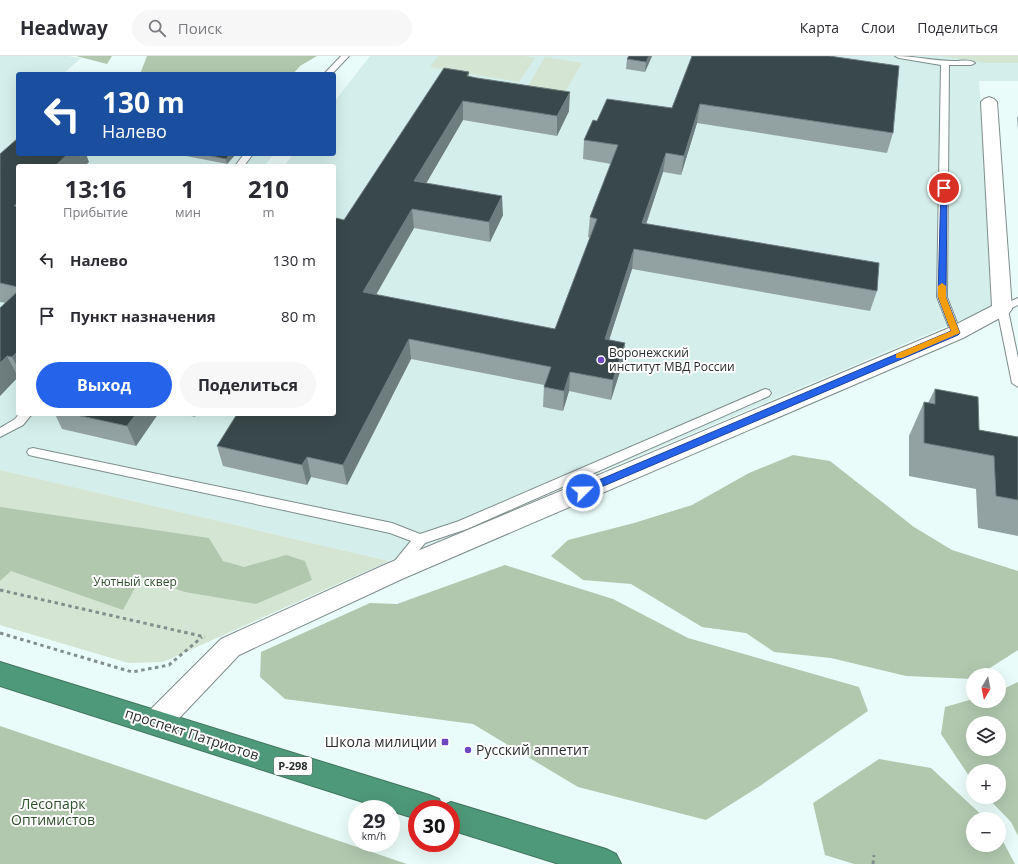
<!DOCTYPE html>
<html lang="ru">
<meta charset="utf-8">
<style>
:root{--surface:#fff;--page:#f7f7f7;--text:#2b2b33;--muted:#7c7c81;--line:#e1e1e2;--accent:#2563eb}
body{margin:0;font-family:"Open Sans",sans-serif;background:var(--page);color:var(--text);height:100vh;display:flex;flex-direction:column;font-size:15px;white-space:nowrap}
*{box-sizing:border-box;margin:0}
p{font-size:13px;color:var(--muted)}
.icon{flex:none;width:22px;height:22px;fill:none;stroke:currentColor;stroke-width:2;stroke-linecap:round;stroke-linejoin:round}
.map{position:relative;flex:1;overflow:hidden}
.sheet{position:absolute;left:16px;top:108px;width:320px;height:252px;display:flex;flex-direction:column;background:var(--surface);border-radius:4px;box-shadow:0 4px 16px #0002}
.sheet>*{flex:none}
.guide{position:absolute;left:16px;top:16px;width:320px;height:84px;border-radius:4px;box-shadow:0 4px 16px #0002;background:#1a4fa0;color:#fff;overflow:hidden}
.needle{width:26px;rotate:190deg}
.tools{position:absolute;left:966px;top:612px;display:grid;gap:8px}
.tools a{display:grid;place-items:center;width:40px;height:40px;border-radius:50%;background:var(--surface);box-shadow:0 4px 16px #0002;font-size:20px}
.speed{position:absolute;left:348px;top:744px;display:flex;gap:8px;font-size:20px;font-weight:700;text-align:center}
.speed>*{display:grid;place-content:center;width:52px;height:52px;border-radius:50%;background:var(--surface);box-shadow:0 4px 16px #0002;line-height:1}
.speed small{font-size:10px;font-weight:400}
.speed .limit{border:6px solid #d22;background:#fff;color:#111}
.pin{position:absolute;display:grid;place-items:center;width:34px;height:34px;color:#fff;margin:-17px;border:2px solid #fff;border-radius:50%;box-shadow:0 1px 4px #0007}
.me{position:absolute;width:44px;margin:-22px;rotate:67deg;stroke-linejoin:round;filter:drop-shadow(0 0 3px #0008)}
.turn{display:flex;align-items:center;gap:14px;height:84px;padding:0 20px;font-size:18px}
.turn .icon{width:52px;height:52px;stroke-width:2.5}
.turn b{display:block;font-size:28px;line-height:34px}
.eta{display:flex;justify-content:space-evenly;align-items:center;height:68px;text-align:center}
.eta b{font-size:24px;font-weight:700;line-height:28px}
.cta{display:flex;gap:8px;margin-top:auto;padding:8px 20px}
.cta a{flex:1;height:46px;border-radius:24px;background:var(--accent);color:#fff;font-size:16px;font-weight:700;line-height:46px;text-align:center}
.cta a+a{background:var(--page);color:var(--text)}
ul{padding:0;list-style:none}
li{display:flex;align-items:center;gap:12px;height:56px;padding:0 20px}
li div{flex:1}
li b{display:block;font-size:15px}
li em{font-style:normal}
header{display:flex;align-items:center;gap:24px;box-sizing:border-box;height:56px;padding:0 20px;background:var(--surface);border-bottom:1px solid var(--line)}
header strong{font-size:19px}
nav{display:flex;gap:22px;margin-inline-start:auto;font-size:14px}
.search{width:280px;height:36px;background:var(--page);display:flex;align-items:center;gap:10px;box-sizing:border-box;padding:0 14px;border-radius:22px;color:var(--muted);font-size:15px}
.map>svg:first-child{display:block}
.built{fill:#d4efeb}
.green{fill:#d5e5d4}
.forest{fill:#b1c8af;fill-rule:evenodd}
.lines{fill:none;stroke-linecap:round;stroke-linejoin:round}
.lane-casing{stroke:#7d8d8b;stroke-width:2}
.street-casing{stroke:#7d8d8b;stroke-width:2}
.highway-casing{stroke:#41745e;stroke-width:2}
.path{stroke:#838f8d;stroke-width:3;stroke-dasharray:3.5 3.5;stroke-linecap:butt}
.lane{fill:#fff;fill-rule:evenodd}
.street{fill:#fff;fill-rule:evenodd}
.highway{fill:#4e9979;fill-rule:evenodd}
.wall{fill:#92a2a2}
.shaded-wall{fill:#6e7e7e}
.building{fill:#39484a;stroke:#6e7e7e}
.route{fill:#2563eb;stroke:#184099}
.slow{fill:#f59e0b}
.poi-dot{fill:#6e48c1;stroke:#fff;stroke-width:1.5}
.labels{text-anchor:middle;stroke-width:4;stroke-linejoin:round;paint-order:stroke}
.shield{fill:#fff;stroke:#686d6c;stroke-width:1}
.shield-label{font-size:11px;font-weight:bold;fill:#282e2d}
.poi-label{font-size:12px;fill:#282e2d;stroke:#fff;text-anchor:start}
.park-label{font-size:12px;fill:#2e502b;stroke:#fff}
.near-street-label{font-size:14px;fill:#282e2d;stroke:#fff}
.near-poi-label{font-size:14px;fill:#282e2d;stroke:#fff;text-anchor:end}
.near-park-label{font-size:14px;fill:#2e502b;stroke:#fff}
</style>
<header>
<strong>Headway</strong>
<div class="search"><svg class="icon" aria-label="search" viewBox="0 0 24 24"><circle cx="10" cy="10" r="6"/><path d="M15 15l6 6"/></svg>Поиск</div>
<nav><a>Карта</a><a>Слои</a><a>Поделиться</a></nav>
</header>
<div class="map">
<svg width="1018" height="808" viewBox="0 0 1018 808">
<rect width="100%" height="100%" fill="#eafcf9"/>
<path class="built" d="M0,0H68L81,2L63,18H18V98H274L264,110H18V358H334V110H284L293,98H334V46L370,0H1018V25H979L995,250L389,505L0,414Z"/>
<path class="green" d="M438,0H524L535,2L519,26L430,11Z
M940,0H1018V7H985Z
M545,1L582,7L565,36L528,30Z
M0,414L9,416L389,505L163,606L128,607L0,569Z"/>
<path class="forest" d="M76,0H112L107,8Z
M147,0H317L300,10L293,18H140Z
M793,399L830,405L914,471L952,494L1018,515V594L979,619H973V623L906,620L831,602L774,596L746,577L702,571L631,528L583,524L551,500L568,484L634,467L692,449L749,417Z
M0,451L209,482L223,505L244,511L286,499L305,505L312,524L256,548L185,536L141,521L123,554L11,515L0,525Z
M505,509L613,543L688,582L859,631L868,655L760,730L706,764L578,731L473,668L285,643L260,621L261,596L370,547L397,548Z
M1018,626V780L1011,766L987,741H999V715H973V726L941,678L945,651L973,643V645H999V635ZM973,667H999V693H973Z
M0,670L407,808H0Z
M879,703L931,712L986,763H973V789H999V778L1015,808H854L825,799L813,747Z"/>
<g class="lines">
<defs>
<path id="lane" d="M341,0H349L332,18H324Z
M895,0C915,0 934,5 954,5C961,5 970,3 975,7L971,9H949L947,241L961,277L956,281L951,277L937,241L941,9L899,2Z
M244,98H253L244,110H235Z
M1018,242V249L1008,254L1018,302V331L1012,327L997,253L998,251Z
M765,333L769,334L771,337L769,340L467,473L425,487L401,516L396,517L391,516L389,512L411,485L390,477L33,400L29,399L27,396L29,393L33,392L392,467L420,478L459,465Z
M19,358H32L23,369L0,381V372L15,363Z"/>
<path id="street" d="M989,41L994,43L997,46L1012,253L1009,257L963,282L402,523L239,599L167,675L157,678L147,675L144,666L147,657L221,583L384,509L949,272L992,250L981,46L984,43Z"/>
<path id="highway" d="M0,606L429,739L439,743L442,750L451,746L606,793L616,798L621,808H559L451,774V753H417V763L391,755V753H385L0,630Z"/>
</defs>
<use href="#lane" class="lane-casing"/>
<use href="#street" class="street-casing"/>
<use href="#highway" class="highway-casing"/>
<path class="path" d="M0,534L205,581
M0,577L132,616L169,609L202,581
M873,808L874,799"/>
<use href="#lane" class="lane"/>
<use href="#street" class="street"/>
<use href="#highway" class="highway"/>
</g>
<path class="wall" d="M629,0H652L645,16L626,13L627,3Z
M692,0L893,77L887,97L697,67L681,119L663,116L646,168L877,235L870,255L632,213L609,284L623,306L611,344L569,335L563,355L543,351L544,329L411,303L347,429L311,421L307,429L223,410L217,390L334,358L344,164L469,16V20L569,55L557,80L463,64L426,127L503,159L490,186L414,172L376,239L555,273L590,182L588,181L590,161L611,108L583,103L584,84L597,65L672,52Z
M1018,60V73L1017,62Z
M0,98L89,106L18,110V321L0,340V252L6,247L0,246Z
M176,98H236L227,108Z
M935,333L979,374L1018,381V480L978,472L976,433L909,420V380L924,346L928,347Z
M55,358H158L136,390L62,373Z
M183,358H197L195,361Z"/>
<path class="shaded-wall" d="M649,0H652L645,16L646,6Z
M570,36L569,55L557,80V60Z
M463,45V64L416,145L414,125Z
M700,48L697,67L681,119L684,100Z
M666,97L663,116L640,187L642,167Z
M68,98H86L89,106L85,110H55Z
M230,98H236L227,108L226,103Z
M502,140L503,159L490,186L489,166Z
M18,146V158L14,150Z
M412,153L414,172L366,256L363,236Z
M634,193L632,213L603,303L605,283Z
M409,283L411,303L347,429L343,409Z
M625,287L623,306L611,344L613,324Z
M18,295V312L12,301Z
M7,300L18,321L0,340V307Z
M570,316L569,335L563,355L564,335Z
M136,358H158L136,390L127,370Z
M307,401L311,421L307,429L302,409Z"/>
<path class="building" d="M629,0H649L646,6L627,3Z
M692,0H829L899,10L893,77L700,48L684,100L666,97L642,167L879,207L877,235L634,193L605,283L625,287L613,324L570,316L564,335L544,331L551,311L409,283L343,409L307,401L302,409L217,390L237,358H334V165L336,162L344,164L444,12L469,16L467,20L477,22L570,36L557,60L463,45L414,125L502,140L489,166L412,153L363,236L555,273L597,163L590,161L618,89L584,84L593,64L597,65L607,43L672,52Z
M18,82V98H68L55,110H18V146L14,150H18V231L0,227V98Z
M202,98H230L226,103Z
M18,235V295L12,301L7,300L0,307V252Z
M935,333L978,341L979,374L1018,381V444L996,440L994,400L924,387V346L935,348Z
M72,358H136L127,370Z"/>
<path class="route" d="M941,130L947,132L946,241L960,277L958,279L587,437H580V432L951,275L938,241Z"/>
<path class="slow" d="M942,227L946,230V241L960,277L902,302H896V298L951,275L938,241V230Z"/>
<g class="poi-dot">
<circle cx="601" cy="304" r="4"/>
<rect x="441" y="682" width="8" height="8" rx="2"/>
<circle cx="468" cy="694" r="4"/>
</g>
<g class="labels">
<rect class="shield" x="274" y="701" width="38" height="18" rx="3"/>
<g class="shield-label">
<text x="293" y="714">Р-298</text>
</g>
<g class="poi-label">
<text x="609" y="301">Воронежский<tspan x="609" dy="14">институт МВД России</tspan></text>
</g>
<g class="park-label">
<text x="135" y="530">Уютный сквер</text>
</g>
<g class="near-street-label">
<text transform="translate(192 678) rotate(18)" y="5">проспект Патриотов</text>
</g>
<g class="near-poi-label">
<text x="437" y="691">Школа милиции</text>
<text x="476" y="699" text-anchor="start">Русский аппетит</text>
</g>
<g class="near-park-label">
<text x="53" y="753">Лесопарк<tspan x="53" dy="16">Оптимистов</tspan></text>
</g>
</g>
</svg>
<div class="tools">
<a><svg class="needle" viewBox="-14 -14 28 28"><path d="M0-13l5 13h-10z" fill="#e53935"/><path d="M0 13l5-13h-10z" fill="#7c7c81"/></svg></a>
<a><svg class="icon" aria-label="layers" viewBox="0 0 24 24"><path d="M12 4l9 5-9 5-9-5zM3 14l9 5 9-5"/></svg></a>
<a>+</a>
<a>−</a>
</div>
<div class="speed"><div>29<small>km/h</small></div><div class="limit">30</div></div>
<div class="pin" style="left:944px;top:132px;background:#d93025"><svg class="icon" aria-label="arrive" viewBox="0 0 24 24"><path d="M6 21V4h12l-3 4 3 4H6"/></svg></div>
<svg class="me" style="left:583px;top:435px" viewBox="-20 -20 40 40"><circle r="17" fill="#2563eb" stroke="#fff" stroke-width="3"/><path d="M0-11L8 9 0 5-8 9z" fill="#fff"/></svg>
<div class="guide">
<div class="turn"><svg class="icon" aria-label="left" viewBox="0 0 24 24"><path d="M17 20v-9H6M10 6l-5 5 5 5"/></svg><div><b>130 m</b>Налево</div></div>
</div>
<section class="sheet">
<div class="eta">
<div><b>13:16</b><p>Прибытие</p></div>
<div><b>1</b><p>мин</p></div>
<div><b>210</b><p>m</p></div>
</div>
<ul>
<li><svg class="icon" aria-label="left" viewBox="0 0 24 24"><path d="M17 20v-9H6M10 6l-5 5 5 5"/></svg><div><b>Налево</b></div><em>130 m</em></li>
<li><svg class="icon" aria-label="arrive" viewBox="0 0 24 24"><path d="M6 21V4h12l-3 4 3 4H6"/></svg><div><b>Пункт назначения</b></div><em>80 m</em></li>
</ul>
<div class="cta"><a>Выход</a><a>Поделиться</a></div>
</section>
</div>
